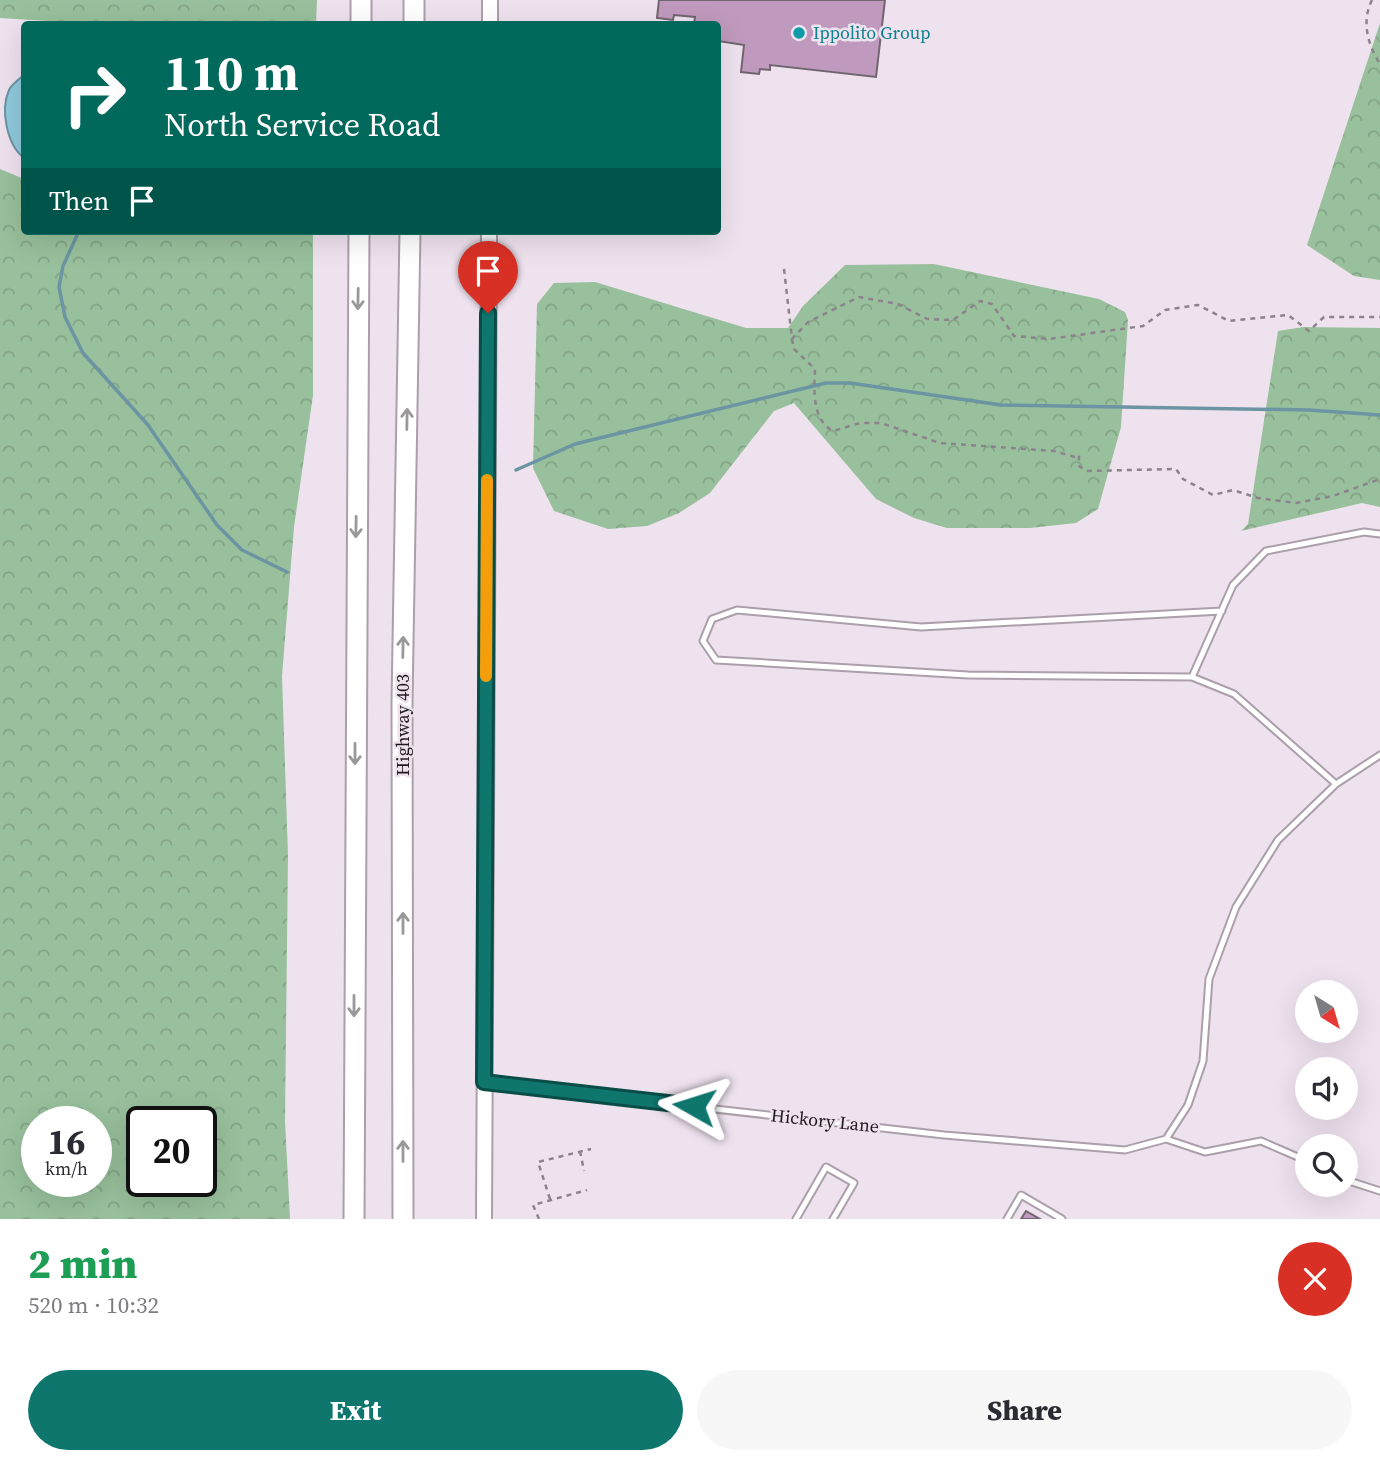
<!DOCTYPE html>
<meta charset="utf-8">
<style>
:root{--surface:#fff;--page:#f7f7f7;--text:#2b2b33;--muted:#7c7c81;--accent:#0f766e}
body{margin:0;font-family:"Source Serif 4",serif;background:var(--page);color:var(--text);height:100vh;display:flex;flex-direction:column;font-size:26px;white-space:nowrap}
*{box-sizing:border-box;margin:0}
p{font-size:23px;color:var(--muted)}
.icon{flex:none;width:38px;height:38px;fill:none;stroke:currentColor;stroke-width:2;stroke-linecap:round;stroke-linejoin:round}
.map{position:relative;height:1219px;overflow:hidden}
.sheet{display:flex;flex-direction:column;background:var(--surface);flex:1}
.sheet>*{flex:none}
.top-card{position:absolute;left:21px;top:21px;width:700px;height:214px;border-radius:7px;box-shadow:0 7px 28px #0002;background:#00695c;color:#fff;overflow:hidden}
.needle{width:46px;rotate:143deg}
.buttons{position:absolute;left:1295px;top:980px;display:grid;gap:14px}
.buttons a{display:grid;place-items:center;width:63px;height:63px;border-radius:50%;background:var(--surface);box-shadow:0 7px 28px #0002;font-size:35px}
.speed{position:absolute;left:21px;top:1106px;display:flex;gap:14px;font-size:35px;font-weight:700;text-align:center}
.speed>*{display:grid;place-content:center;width:91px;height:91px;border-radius:50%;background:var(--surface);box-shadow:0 7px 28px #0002;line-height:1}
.speed small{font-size:18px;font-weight:400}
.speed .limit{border:4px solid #111;border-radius:10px;background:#fff;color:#111}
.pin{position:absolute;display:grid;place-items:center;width:60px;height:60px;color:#fff;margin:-72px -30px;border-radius:50% 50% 50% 0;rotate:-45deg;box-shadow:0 0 7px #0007}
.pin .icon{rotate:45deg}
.me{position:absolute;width:77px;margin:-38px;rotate:276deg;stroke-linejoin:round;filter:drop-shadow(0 0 5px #0008)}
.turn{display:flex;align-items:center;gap:24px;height:147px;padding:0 28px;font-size:32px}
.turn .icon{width:91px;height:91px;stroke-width:2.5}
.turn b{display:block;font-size:49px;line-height:60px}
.then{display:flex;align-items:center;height:66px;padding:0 28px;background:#0003;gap:14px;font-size:26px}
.round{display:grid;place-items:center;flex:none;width:74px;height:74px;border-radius:37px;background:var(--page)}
.summary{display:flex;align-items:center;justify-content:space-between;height:119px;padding:0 28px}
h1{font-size:42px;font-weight:800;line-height:52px;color:#1e9e55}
.button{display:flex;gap:14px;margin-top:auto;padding:14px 28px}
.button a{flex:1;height:80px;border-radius:42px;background:var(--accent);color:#fff;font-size:28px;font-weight:800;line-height:80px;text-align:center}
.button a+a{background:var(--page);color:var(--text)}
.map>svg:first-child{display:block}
.forest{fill:url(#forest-crowns);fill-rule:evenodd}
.water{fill:#8ec9dc;stroke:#6c94a3;stroke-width:2}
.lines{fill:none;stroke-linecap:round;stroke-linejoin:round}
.stream{stroke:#6c94a3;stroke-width:3.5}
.building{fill:#c09abe;stroke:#70656f;stroke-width:2}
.service-casing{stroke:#ab9faa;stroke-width:9}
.tertiary-casing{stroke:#ab9faa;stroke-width:18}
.motorway-casing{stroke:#ab9faa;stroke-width:23}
.path{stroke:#8c838c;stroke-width:2.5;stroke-dasharray:5 5;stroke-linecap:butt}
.service{stroke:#fff;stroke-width:5}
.tertiary{stroke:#fff;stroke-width:14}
.motorway{stroke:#fff;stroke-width:19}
.oneway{stroke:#9a9899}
.route-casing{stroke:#0a4d48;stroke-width:18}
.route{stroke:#0f766e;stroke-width:12}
.slow{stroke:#f59e0b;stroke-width:12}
.culture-dot{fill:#0f9aa8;stroke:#eee2ee;stroke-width:2.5}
.labels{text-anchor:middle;stroke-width:5;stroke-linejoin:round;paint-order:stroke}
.culture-label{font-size:18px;fill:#0d838f;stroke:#eee2ee;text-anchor:start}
.street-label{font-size:18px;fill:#1e191d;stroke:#eee2ee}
</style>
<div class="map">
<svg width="1380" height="1219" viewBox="0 0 1380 1219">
<defs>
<pattern id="forest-crowns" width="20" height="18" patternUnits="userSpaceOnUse" patternTransform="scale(1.75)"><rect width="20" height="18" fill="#98c09c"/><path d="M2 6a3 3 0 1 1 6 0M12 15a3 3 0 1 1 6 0" fill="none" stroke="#83a486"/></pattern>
</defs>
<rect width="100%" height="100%" fill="#eee2ee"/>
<path class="forest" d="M0,0H317L316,24H97L0,18Z
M1380,23V280L1354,276L1307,245Z
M0,169L24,179V231H313V395L294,527L282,676L288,855L285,1121L290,1219H0ZM37,1122H96V1181H37ZM142,1122H201V1181H142Z
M934,264L1099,299L1125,312L1128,320L1121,427L1098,509L1076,523L1030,528H947L914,518L876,499L794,403L774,411L710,493L679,513L647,526L608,529L554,511L533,468L537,304L554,283L595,282L746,328H788L803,306L845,265Z
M1303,327L1380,328V507L1362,503L1241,531L1248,524L1278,331Z"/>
<path class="water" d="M24,74V158C7,145 0,110 9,90C11,85 20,79 24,74Z"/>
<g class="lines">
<path class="stream" d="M79,231L63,266L59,287L65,317L83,353L148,425L217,525L242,550L287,572
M516,470L575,444L826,383H850L1001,405L1309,410L1380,415"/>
</g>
<path class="building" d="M659,0H885L876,77L770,65V70L760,69L759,74L741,72L744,45L718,41V24H694L695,17L674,15L673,20L657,18Z
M1026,1211L1040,1219H1021Z"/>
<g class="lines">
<defs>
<path id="service" d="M1222,611L921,627L737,610L712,619L703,641L716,660L968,675L1192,677L1234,694L1336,784
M1192,677L1233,585L1266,551L1364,532L1380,534
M485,1083L944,1135L1125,1150L1166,1139
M1166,1139L1188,1105L1203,1061L1209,979L1236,907L1278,840L1336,784L1380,755
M1166,1139L1205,1152L1261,1141L1307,1161
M1346,1180L1380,1191
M796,1219L826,1167L854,1183L833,1219
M1007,1219L1021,1195L1062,1219"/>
<path id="tertiary" d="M490,24V0
M484,1219L489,231"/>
<path id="motorway" d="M361,24V0
M414,24V0
M354,1219L359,231
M403,1219L402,702L410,231"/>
</defs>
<use href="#service" class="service-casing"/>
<use href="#tertiary" class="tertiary-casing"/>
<use href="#motorway" class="motorway-casing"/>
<path class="path" d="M1372,0C1361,22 1368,45 1380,64
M784,269L792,339L808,322L859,297L898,304L927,319L953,320L980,301L992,304L1014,336L1049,339L1143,326L1165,310L1198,305L1229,321L1288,315L1309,331L1324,317H1380
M792,339L794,349L815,369C814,391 812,420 833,431L860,423H881L940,443L1054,451L1075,457L1079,455V466L1086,471L1176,469L1183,479L1213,495L1233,490L1258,498L1296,503L1333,496L1380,479
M580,1151L584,1171
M550,1199L538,1162L591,1149
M539,1219L533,1205L587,1190"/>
<use href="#service" class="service"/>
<use href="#tertiary" class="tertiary"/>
<use href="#motorway" class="motorway"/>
</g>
<defs><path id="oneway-shaft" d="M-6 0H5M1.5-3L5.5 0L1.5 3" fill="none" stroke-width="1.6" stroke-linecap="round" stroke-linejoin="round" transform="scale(1.75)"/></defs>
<g class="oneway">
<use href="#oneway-shaft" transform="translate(358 299) rotate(91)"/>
<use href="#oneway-shaft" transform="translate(407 419) rotate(-89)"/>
<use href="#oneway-shaft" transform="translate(356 527) rotate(91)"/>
<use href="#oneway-shaft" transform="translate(403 647) rotate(-89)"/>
<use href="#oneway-shaft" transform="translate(355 754) rotate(90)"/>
<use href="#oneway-shaft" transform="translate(403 923) rotate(-90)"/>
<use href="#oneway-shaft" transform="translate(354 1006) rotate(90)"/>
<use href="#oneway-shaft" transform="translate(403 1151) rotate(-90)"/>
</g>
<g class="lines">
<defs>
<path id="route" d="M488,313L484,1082L694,1106"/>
</defs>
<use href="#route" class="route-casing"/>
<use href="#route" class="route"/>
<path class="slow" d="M486,676L487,480"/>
</g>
<circle class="culture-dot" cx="799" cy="33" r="7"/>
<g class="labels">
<g class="culture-label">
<text x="813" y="39">Ippolito Group</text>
</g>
<g class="street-label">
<text transform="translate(403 725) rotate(-90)" y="6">Highway 403</text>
<text transform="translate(825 1121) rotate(6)" y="6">Hickory Lane</text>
</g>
</g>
</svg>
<div class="buttons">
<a><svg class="needle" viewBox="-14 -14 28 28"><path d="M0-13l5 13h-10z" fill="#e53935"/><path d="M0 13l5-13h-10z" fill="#7c7c81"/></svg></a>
<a><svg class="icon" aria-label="sound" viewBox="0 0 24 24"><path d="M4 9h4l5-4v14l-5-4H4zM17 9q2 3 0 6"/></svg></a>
<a><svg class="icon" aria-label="search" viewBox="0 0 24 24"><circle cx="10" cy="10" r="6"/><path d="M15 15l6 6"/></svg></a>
</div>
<div class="speed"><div>16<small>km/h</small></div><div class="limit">20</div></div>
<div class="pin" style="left:488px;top:313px;background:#d93025"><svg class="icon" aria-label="arrive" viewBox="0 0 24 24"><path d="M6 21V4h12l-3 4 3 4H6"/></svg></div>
<svg class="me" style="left:694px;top:1106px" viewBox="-20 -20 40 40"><path d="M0-17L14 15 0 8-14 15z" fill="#0f766e" stroke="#fff" stroke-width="4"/></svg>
<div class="top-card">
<div class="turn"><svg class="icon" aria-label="right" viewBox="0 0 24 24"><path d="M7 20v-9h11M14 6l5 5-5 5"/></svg><div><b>110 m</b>North Service Road</div></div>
<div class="then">Then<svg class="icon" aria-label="arrive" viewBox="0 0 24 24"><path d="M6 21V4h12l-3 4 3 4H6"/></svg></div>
</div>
</div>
<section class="sheet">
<div class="summary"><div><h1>2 min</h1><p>520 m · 10:32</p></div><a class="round" style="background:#d93025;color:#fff"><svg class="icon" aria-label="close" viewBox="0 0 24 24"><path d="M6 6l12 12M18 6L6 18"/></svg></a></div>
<div class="button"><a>Exit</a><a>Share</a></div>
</section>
